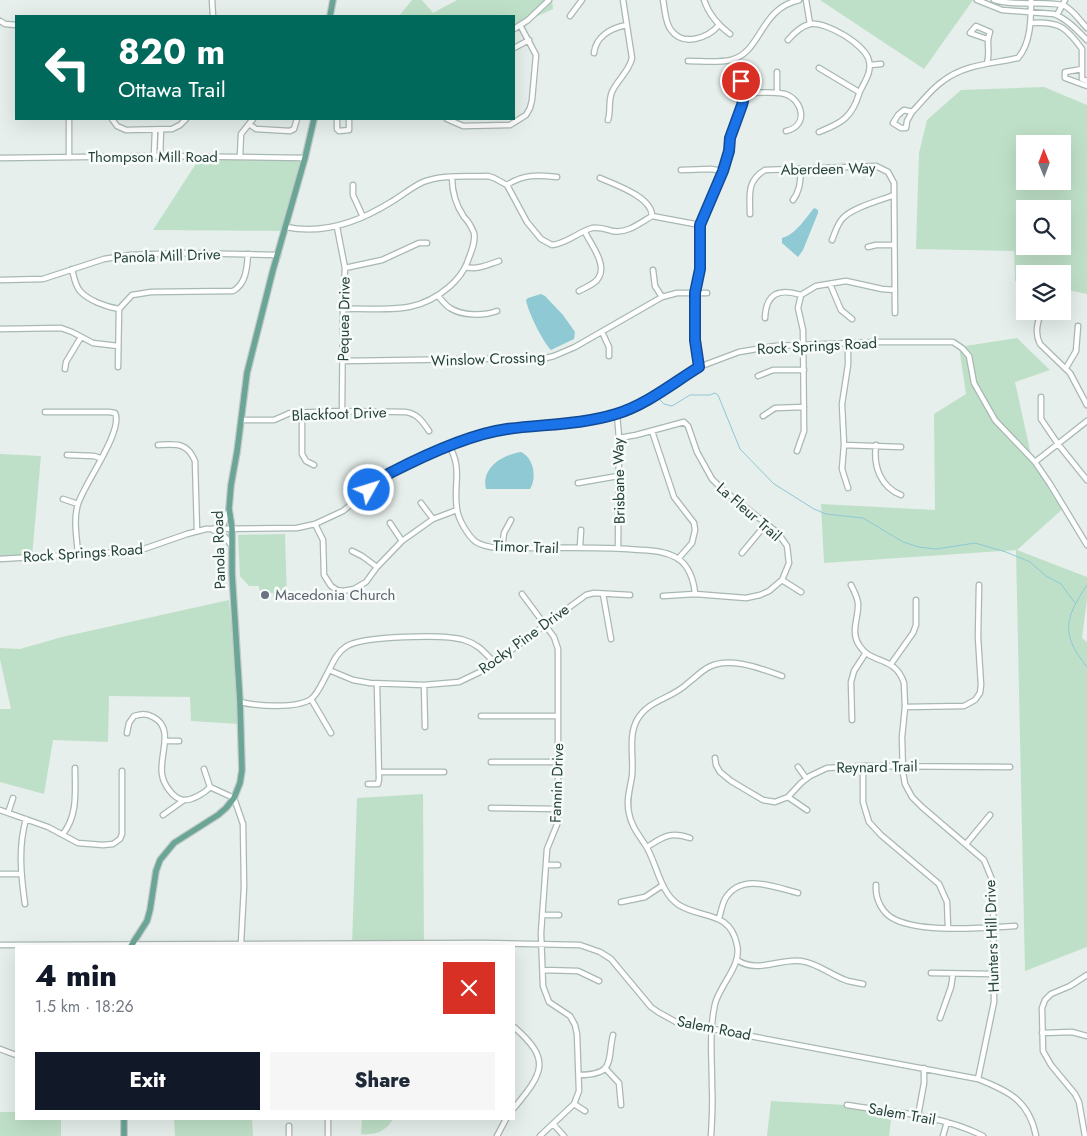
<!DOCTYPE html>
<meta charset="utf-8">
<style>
:root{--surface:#fff;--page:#f6f6f7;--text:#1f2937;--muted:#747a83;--accent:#111827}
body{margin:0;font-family:Jost,sans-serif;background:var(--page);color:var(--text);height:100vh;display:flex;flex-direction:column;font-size:19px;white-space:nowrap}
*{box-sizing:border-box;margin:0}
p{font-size:16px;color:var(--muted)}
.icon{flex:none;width:28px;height:28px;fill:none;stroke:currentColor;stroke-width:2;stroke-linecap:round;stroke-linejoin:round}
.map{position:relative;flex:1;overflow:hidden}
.sheet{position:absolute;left:15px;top:945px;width:500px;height:175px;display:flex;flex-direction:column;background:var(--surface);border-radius:0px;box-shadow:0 5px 20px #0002}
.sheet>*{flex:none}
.hud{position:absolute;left:15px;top:15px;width:500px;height:105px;border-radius:0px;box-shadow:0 5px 20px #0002;background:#00695c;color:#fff;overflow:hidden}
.needle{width:32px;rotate:359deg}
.controls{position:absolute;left:1016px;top:135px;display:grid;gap:10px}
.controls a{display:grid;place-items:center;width:55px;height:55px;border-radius:0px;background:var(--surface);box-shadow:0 5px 20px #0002;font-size:25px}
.pin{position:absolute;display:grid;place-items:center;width:42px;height:42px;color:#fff;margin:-21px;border:2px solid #fff;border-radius:50%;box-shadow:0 1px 5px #0007}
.me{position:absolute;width:55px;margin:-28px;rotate:51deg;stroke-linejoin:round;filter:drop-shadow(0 0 4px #0008)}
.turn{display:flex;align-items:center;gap:18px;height:105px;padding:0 20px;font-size:22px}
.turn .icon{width:65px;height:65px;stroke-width:2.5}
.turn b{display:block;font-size:35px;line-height:42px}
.round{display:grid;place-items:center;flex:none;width:52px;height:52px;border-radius:0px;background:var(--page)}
.overview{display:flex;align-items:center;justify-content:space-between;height:85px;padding:0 20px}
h1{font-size:30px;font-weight:800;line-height:38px;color:var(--accent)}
.cta{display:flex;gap:10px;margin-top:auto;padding:10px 20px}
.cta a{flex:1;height:58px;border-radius:0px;background:var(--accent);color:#fff;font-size:20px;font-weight:800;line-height:58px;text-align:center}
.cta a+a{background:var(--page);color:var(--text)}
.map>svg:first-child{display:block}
.green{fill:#bfe0c8;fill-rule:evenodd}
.water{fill:#8ec9d4}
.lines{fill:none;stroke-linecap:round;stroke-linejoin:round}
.stream{stroke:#8ec9d4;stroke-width:1}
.minor-casing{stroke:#a8b8b2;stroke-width:7}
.major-casing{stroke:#c2cac8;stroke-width:8}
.minor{stroke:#fff;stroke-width:4.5}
.major{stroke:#6aa596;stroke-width:5.5}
.route-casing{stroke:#114b97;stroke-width:12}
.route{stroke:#1a73e8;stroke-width:9}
.worship-dot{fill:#6b7280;stroke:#f7fbf9;stroke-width:2}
.labels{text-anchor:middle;stroke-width:5;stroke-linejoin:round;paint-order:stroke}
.street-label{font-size:15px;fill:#24423a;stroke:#f7fbf9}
.worship-label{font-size:15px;fill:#5b616d;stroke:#f7fbf9;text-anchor:start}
</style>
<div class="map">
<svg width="1087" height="1136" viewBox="0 0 1087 1136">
<rect width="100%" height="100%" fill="#e6efeb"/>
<path class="green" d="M412,0H422L433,13L457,0H552L553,9L514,27V16H399Z
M820,0H973L924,69Z
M1044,87L1087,105V294L1063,289L1062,274H1025V283L1015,281L1014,251L916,249L919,153L927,120L961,90ZM1025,144H1062V181H1025ZM1025,209H1062V246H1025Z
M305,156L284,231L153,230L199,159Z
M1017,338L1050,370L1015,382L1031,455L1067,505L1017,550L1087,577V599L1082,638L1087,642V947L1025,971L1016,550L824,563L821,504L935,510L934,414L966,394L959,347Z
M0,454L41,456L32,557L10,561L0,560Z
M285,534L287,599L273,598V593H266V590H259V586H249L240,576L238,535Z
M229,600L240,704L239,724L191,721L190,697L109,696L108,742L53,740L44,794L0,782V709H11L0,659V648L20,649L62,637Z
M423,794L424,945H352L357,798Z
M771,1101L846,1105L892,1112L889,1136H767Z
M0,1112H16V1119H61V1136H0Z
M174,1119H252L253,1136H175Z
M362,1119H393C385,1132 376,1135 361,1134Z"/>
<path class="water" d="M814,208L818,210V213L803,250L798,257L782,243V238C795,235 806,218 814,208Z
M541,294L545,296L563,315L575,332L574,339L551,350C543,342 528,312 526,300L528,298Z
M521,452C534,458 537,478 530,489H486C481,468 502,455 521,452Z"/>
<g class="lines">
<path class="stream" d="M658,398L664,404L672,406L690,395H710L715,393L718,395L740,449L774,484L814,509L826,514L863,518L903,542L919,547L936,549L975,543L1006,552L1030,562L1046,576L1061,584L1075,603
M1087,585C1065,618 1060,634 1087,667"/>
<defs>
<path id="minor" d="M212,0L213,16
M663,0C665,9 665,23 671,30C683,47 708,38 719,25
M704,0C709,15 718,25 730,34
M806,0L810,24
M977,0L1002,10L1054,14C1067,19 1077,30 1087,40
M994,0C1014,7 1049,0 1065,6C1074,11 1080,21 1087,28
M1057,15L1065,0
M570,16L582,0
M0,21L5,24L16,25
M1031,23C1059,21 1066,27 1082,49V69
M514,29L528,20L549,0
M788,40C793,34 802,26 810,24C826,21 866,45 869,61C872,74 863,83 859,94C852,117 842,123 819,132
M514,48L529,40
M594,53C596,36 611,28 627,25
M688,61C702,61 717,63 731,60C762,52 759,9 799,0
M987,63C991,49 985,44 990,32L976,26L970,33L987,39
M870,65L881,64
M819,68L859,92
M1087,81L1082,79V69L1065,72V78L1087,86
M745,93C757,93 774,91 785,94C803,100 809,126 786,131
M777,93V72
M912,112L907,121L906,128H901L893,123L898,115L904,110L912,112C922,102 931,89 943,81C965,64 992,64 1018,58C1031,43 1031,19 1031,0
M69,119V157
M112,119L117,126L126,130L172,129L180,125L186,119
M337,119V129L339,131L349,130V119
M447,119L463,126L510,125L526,115L530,108L532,100L536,55L520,25
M608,120C611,111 608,101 612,92C617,80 629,72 632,58L623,0
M249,124L256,129L290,131L294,129L297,119
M154,156L155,130
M160,156L161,130
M240,156L241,134L253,119
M0,158L160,156L305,158
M681,170L711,169L723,171
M600,178C616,185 652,197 652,216
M353,185V195L363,217
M507,185C524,174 537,175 557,177
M793,200C800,191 800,182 801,170
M750,214C750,196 746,181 765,170L876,166L888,172L894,183L895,313
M286,227C324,235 359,222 391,202C401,196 412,187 423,182C442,174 467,177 488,176L494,178L507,185L527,222L541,239L552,245C568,243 578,232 592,228C600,227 605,229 612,231C627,234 640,223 652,216L700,225
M337,227L345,268L343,309L342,411
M832,240C835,233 837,224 843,218C854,207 879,201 894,195
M868,247L876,245H894
M465,267C478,270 487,265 499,261
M345,268L382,260L419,243H427
M72,269C74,277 75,285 80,291C89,301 107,307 119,309
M653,270L655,286L662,297
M0,280L43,279L104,259L130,255L184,253L278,255
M830,284L841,310L852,319
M579,291C586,287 596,284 599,277C607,264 590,243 585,232
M438,296C442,300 445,305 450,308C462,316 484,316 497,311
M343,309C383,307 414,317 449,287C457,280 463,273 467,263C470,254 476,243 474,233C472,228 468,221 464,217C455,204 452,192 452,177
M1041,311C1038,323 1034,332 1040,344L1070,373L1087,405
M765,318C766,293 779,288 801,295
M0,329L61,328L72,332L93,343L118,346
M602,332L609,347V356
M343,361L546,358L554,356L575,347L662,297L677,293H707
M118,367L119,309L132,295L151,292L233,291C246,284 247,268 248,254
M699,367L695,341V293L700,269V225L723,171L729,151L730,138L745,93L733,60
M1066,368L1076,351L1078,326
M65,369L66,362L81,337
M758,376L773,370H804
M1041,397V419L1058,444L1087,480
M45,412H109L115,413C124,430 84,484 78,504C73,520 77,538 78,554
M302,413V454L306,461L314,465
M617,414L619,438L618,548
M763,416L775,408L804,407
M241,420H274L290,413L342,411L405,412C417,413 423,422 429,431
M652,431L674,497L694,523L695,530L692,543L678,559
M619,438L636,435L684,422L688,426L697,452L712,479L722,489L778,533L787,546L789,563L782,580L769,591L760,595L746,598L695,594L663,596
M158,445C176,444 187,442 195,461L197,531
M844,445L901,447
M876,445C873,467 881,487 901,495
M449,446C463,468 453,486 457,509C458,519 468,536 476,542C490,550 509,548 525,548C560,548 594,547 628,549C645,551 661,549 677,558C689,565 694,581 695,594
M797,451L804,431L803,330L798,308L801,295L816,286L846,281L882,289L895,290
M67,455L94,456L100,458
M1035,462L1087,421
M578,483L618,476
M848,488L842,469L844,445L842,404L848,365V344
M63,499L78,504
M421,503L433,519
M390,523L402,541
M315,524L323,540L324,575L331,586L337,590L343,591L354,589L366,582L377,567L402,541L433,519L457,510
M215,528L224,523L228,512
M213,530L225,537L232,546
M580,547L581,530
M502,548L504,533L511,520
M352,551L362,556L377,567
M742,553L766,524
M0,559L138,551L187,534L206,529L297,528L315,524L343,511L389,474L449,446L494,432L569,424L617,414L648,399L699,367L739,352L775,346L878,342H953L962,348L969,356L974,383L995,420L1035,462L1050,484L1087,545
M782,580L801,592
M851,585C854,591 857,596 858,603C859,618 850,631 859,645C871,665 895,655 904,683L905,707L902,737L903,773L905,784L912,797L922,807L984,860L993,882L994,1002L978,1079
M522,594L554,637L558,649V822L547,849L541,933L543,986L549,1002L570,1016L575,1025L577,1034L579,1091L574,1104L540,1136
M603,594L611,639
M891,664L913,633L916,625V600
M329,670L353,680L370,683L424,685L459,682L484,670L586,595L594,593L630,595
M424,685L425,727
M311,699L331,733
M240,702C257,706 297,709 311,699C318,694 323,681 327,674C333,663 336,653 347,646C364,636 444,634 464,640C478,644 484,652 494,662
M905,707L964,706L975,700L980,693L981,685L978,637L979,585
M481,716H558
M852,720L851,682L854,671L865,654
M127,733L129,723L134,716C141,714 146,713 153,717C175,728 159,755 162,774C163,783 172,798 183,800C191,801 205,793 210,787
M165,741H179
M715,758L716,765L720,772L731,781L763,800L775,802L788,797L801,783L810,776L827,768L863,766L1010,767
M491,762H558
M863,766V802L869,822L881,835L939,884L947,902L948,927
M798,767L806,778
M204,769L210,787
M379,772H444
M368,784H378L379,779L377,684
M210,787L234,798L243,824L244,887L241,943
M788,797L807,810
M491,808L558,809
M0,810L48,827L78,843L103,845L113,844L120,839L122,834V771
M8,813L13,798
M163,815L184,800
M63,834C78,815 75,792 75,768
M966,844L990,815
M647,847C663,837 670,831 690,838
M546,865H558
M0,874H21
M876,885C875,899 882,914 896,920C925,933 983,928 1015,926
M621,902L645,897L663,885
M25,904C21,876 18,847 26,819
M542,915H559
M719,918C721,912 722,905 725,899C741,872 774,887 798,893
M0,945L483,943L580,945L600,952L611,959L651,1007L658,1012L676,1022L978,1079C1008,1091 1029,1100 1036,1136
M737,960C758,974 779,958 801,961C818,963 832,976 848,981C853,982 858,983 863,984
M544,970L578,971L599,981
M931,973L994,974
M940,1018L951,987L953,974
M514,1027C552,1060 543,1073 514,1108
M1042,1033L1072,1032L1087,1036
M0,1049L16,1055
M605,1068L619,1083L621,1105
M579,1075C616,1075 607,1060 613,1035
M574,1104L585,1111
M847,1105C892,1112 942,1115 983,1136
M918,1116L924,1083V1068
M554,1125L564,1136
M289,1136V1126
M328,1136V1119
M497,1136L506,1119
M711,1136C712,1120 713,1103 712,1087C712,1059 709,1031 715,1004C720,984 742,966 737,945C730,910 701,919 679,905C660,893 657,864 646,846C639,835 631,826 629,813C626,800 630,789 632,776C634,758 628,736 637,720C649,699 672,699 688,683C695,678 701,671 709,667C730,656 762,669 782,676
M943,1136L947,1122
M1085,1136L1079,1102L1075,1094L1051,1065L1043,1051L1042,1008L1045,1000L1051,994L1070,986L1087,975"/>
<path id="major" d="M330,16L333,0
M131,946L147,921L150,910L156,871L160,860L174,843L218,815L226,808L234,798L240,783L242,770L240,702L232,573V528L229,509L231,485L237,452L247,373L273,270L305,158L314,119
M124,1136V1119"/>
</defs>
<use href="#minor" class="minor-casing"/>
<use href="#major" class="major-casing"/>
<use href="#minor" class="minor"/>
<use href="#major" class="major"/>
</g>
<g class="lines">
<defs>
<path id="route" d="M369,490C376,484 383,477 390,473C423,456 470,434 507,429C544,424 580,425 616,414C646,405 673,383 699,367L695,340V293L700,269V225L723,171L729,151L730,138L742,105L745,93L741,81"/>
</defs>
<use href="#route" class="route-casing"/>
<use href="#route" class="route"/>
</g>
<circle class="worship-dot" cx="265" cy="595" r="5"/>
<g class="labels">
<g class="street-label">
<text x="153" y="162">Thompson Mill Road</text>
<text transform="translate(828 169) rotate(-1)" y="5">Aberdeen Way</text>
<text transform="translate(167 256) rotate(-2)" y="5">Panola Mill Drive</text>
<text transform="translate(344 319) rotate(-89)" y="5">Pequea Drive</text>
<text transform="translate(817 346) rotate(-3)" y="5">Rock Springs Road</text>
<text transform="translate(488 359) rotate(-2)" y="5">Winslow Crossing</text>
<text transform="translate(339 414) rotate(-2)" y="5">Blackfoot Drive</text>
<text transform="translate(619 481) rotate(-91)" y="5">Brisbane Way</text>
<text transform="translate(749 512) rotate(41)" y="5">La Fleur Trail</text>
<text transform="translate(526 547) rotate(2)" y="5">Timor Trail</text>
<text transform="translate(219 550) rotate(-92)" y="5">Panola Road</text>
<text transform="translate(83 553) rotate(-4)" y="5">Rock Springs Road</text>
<text transform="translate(524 639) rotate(-36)" y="5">Rocky Pine Drive</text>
<text transform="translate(877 767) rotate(-1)" y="5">Reynard Trail</text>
<text transform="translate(557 783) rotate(-88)" y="5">Fannin Drive</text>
<text transform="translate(992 936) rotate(-92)" y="5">Hunters Hill Drive</text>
<text transform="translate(714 1028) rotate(11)" y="5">Salem Road</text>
<text transform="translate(902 1114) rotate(10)" y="5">Salem Trail</text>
</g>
<g class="worship-label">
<text x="275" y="600">Macedonia Church</text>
</g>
</g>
</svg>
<div class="controls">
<a><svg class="needle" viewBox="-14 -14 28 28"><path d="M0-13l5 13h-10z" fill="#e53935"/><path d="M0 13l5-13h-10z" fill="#747a83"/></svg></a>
<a><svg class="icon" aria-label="search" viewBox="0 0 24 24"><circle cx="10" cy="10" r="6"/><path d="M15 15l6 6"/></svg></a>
<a><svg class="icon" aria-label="layers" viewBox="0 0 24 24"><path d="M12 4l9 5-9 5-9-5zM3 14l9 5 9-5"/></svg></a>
</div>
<div class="pin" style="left:741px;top:81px;background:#d93025"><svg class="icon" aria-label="arrive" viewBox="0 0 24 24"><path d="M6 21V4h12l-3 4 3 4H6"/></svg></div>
<svg class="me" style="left:369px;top:490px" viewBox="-20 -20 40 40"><circle r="17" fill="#1a73e8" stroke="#fff" stroke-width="3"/><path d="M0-11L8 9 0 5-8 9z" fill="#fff"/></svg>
<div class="hud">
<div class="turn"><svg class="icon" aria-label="left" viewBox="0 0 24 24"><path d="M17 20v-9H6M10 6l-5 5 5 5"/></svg><div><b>820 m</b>Ottawa Trail</div></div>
</div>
<section class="sheet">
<div class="overview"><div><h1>4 min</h1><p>1.5 km · 18:26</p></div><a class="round" style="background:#d93025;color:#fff"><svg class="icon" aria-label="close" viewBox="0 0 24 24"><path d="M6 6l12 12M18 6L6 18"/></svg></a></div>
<div class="cta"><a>Exit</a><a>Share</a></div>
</section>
</div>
